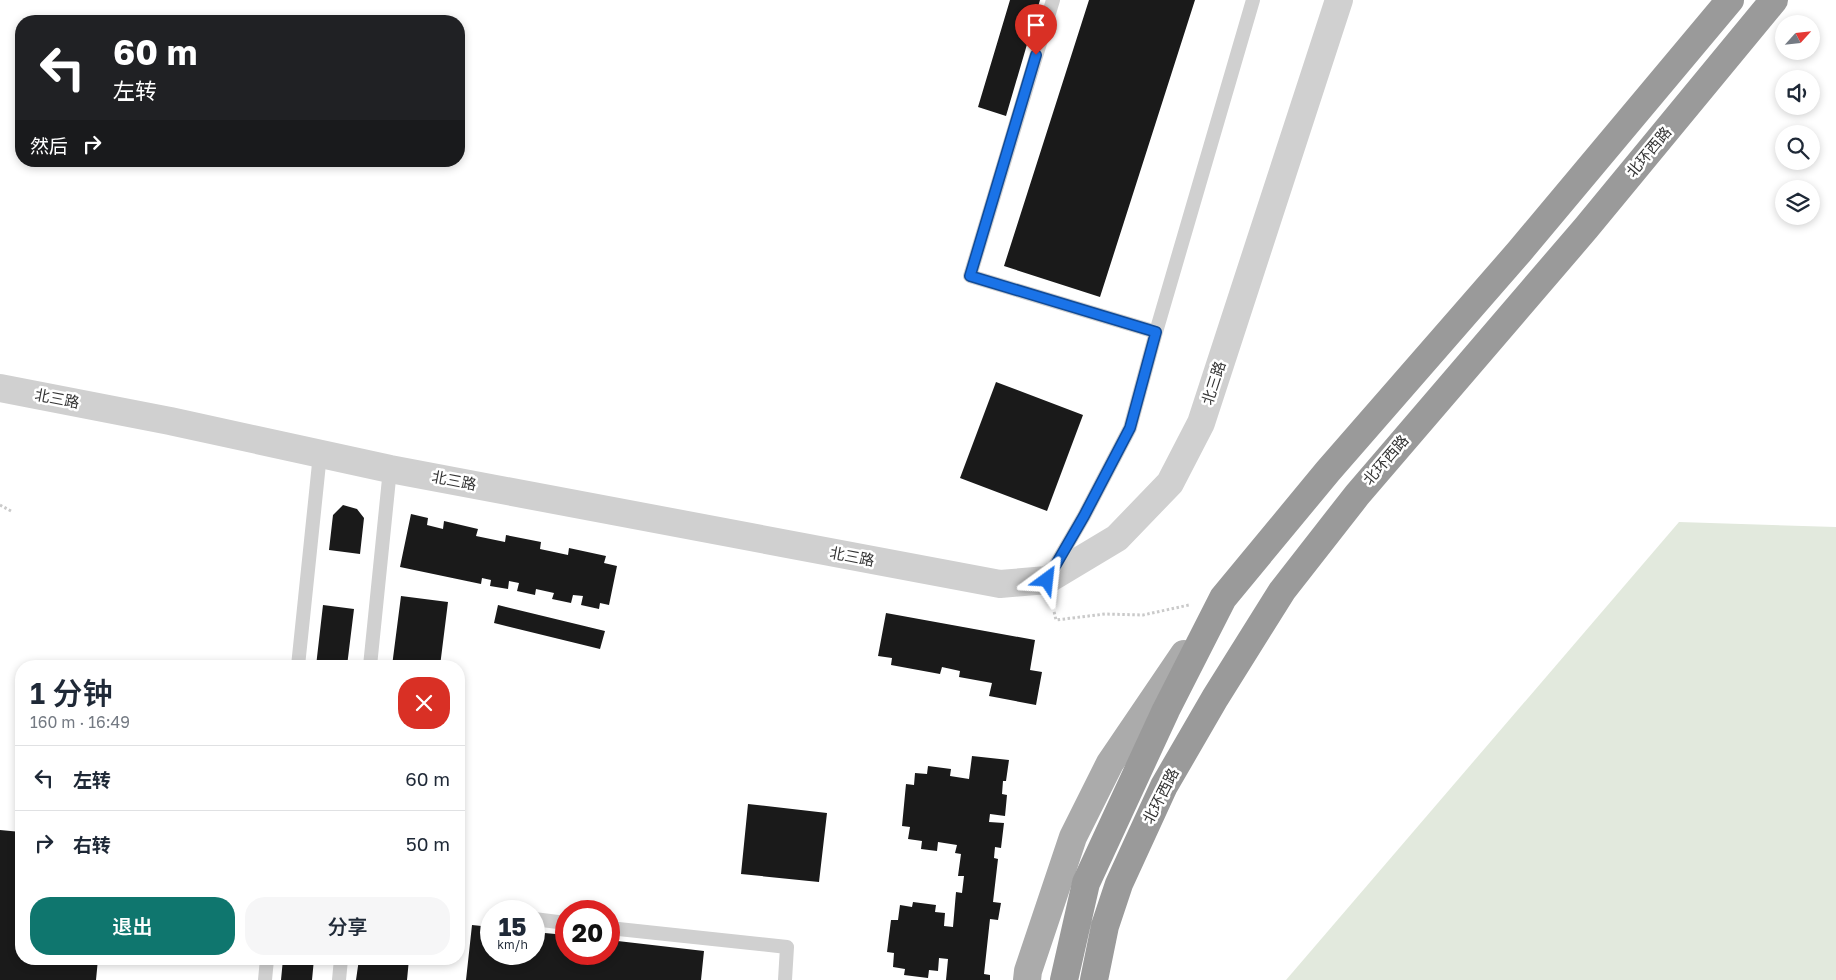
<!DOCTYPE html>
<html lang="zh">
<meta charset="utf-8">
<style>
:root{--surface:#fff;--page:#f6f6f7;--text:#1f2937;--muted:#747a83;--line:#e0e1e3;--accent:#0f766e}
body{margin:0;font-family:"Golos Text","Noto Sans SC",sans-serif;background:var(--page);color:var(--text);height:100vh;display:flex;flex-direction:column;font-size:19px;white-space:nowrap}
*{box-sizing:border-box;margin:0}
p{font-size:16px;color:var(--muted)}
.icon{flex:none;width:28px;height:28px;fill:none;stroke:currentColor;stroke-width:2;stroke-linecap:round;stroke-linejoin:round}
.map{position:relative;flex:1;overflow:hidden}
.details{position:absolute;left:15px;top:660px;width:450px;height:305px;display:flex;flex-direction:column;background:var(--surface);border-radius:20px;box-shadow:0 2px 8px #0003}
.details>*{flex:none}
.banner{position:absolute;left:15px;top:15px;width:450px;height:152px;border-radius:20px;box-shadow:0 2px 8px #0003;background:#202124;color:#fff;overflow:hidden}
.needle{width:32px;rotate:63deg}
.tools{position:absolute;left:1775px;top:15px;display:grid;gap:10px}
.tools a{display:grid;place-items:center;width:45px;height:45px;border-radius:50%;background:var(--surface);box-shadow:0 2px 8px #0003;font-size:25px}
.speed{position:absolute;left:480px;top:900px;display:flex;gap:10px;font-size:25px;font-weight:700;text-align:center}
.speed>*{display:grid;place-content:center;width:65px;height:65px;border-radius:50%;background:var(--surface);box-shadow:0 2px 8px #0003;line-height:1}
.speed small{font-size:12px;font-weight:400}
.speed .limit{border:8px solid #d22;background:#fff;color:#111}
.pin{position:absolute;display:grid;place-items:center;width:42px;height:42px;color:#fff;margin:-51px -21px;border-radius:50% 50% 50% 0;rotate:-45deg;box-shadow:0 0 5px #0007}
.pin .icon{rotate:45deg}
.me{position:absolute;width:55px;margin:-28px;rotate:30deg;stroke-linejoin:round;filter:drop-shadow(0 0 4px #0008)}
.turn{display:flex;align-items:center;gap:18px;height:105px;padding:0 15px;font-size:22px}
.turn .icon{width:65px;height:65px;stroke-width:2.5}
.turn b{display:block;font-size:35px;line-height:42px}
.then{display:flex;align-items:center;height:48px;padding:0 15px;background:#0003;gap:10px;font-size:19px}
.round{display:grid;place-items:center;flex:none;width:52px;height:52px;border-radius:20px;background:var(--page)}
.overview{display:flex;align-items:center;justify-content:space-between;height:85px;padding:0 15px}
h1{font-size:30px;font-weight:600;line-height:38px}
.action{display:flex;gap:10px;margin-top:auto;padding:10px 15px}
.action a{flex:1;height:58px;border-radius:20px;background:var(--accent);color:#fff;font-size:20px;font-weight:600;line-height:58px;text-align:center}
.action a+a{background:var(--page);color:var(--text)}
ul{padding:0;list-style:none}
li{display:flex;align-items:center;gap:15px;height:65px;padding:0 15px;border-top:1px solid var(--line)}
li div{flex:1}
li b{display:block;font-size:19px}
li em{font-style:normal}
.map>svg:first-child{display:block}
.green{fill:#e2e9dd}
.building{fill:#1a1a1a}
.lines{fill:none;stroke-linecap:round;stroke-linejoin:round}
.path{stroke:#cacaca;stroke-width:3;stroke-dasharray:2.5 2.5;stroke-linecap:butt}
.lane{stroke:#d0d0d0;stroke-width:14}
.street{stroke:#d0d0d0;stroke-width:28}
.primary{stroke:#ababab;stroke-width:28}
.highway{stroke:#9a9a9a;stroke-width:28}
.route-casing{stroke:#114b97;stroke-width:12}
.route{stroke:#1a73e8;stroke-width:9}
.labels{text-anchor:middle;stroke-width:5;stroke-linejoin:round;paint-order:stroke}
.street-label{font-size:15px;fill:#333;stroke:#fff}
</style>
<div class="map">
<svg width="1836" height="980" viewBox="0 0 1836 980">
<rect width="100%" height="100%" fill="#fff"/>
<path class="green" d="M1679,522L1836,527V980H1286Z"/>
<path class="building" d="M1010,0H1040L1006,116L978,107Z
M1089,0H1195L1100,297L1004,266Z
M996,382L1083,415L1047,511L960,478Z
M343,505L357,509L364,518L360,554L329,550L333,515Z
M411,514L428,518L427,525L443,529L444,521L478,529L476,536L505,542L506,535L541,542L540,549L568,555L569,548L606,556L604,563L617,566L609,605L600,603L599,609L581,605L583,596L573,595L571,603L552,599L554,593L536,589L535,595L517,591L519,583L509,581L508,589L490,586L491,580L482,578L481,584L400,567Z
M401,596L448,602L440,666H392Z
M323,605L354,609L347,666H316Z
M498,605L605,631L600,649L494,623Z
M886,613L1035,640L1030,670L1042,672L1036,705L989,696L992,683L959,677L960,671L942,667L940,674L891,665L892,658L878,656Z
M972,756L1009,760L1006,781H1003L1002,794L1007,795L1005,816L990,814L989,822L1004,823L1001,848L995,847L994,858L998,859L993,902L1001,903L998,920L990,919L984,974L990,975V980H946L948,959L939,958L938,971L929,970L928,978L904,975L905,969L893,967L894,953L887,952L891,920H898L900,905L912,907L913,902L936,905L935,912L945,913L944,926L953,927L956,892L962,893L964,876H958L961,854L955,853L957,845L938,842L937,851L921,849L922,841L908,839L910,827L902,826L906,784L914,785L915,773L927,774L928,766L951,769L950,776L969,779Z
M748,804L827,813L819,882L741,874Z
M0,830L21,832V959H98L96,980H0Z
M472,925L491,927V954H534V932L566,935V954H609V940L704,951L701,980H466Z
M283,959H314L312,980H281Z
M359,959H409L407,980H356Z"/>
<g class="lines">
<path class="path" d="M0,505L11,511
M1053,607L1056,620L1105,614L1143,615L1189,605"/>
<path class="lane" d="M1053,0L970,276L1156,332
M1052,571L1084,516L1130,428L1156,332L1253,0
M298,666L320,454
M370,666L390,469
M534,919L566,923
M609,928L787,947L785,980
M265,980L267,959
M339,980L341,959"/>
<path class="street" d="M0,388L170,421L390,469L1000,584L1047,580L1117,538L1170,483L1201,423L1339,0"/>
<path class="primary" d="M1027,980L1028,971L1073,837L1110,763L1184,654"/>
<path class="highway" d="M1064,980L1086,883L1166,710L1223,598L1328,471L1519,252L1730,0
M1094,980L1105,926L1119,884L1164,786L1215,698L1282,591L1357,495L1586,228L1774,0"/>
</g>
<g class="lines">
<defs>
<path id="route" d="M1036,55L970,276L1156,332L1130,428L1084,516L1047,580"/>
</defs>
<use href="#route" class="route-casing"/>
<use href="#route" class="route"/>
</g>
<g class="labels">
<g class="street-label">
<text transform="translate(1649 152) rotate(-50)" y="5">北环西路</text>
<text transform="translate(1214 383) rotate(-72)" y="5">北三路</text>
<text transform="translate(57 399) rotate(11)" y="5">北三路</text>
<text transform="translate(1386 460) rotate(-49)" y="5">北环西路</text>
<text transform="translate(454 481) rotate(11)" y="5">北三路</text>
<text transform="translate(852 557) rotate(11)" y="5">北三路</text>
<text transform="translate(1161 796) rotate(-63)" y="5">北环西路</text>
</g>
</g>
</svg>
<div class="tools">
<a><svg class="needle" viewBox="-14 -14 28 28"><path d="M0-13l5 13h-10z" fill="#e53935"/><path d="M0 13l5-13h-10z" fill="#747a83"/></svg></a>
<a><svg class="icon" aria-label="sound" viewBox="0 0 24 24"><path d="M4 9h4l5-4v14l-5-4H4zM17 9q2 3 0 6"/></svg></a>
<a><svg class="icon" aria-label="search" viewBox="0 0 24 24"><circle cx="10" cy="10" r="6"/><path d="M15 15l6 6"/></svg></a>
<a><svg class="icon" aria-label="layers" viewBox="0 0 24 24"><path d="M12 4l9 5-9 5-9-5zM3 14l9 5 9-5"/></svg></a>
</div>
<div class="speed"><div>15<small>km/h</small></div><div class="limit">20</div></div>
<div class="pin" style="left:1036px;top:55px;background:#d93025"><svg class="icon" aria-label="arrive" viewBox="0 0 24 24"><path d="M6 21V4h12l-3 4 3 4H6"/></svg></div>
<svg class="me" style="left:1047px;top:580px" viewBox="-20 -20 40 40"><path d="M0-17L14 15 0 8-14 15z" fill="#1a73e8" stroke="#fff" stroke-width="4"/></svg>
<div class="banner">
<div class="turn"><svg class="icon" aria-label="left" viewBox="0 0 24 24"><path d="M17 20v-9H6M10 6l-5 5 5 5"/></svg><div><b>60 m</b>左转</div></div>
<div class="then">然后<svg class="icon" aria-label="right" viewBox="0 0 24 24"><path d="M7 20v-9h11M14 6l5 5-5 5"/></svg></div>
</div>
<section class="details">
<div class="overview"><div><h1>1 分钟</h1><p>160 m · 16:49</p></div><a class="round" style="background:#d93025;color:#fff"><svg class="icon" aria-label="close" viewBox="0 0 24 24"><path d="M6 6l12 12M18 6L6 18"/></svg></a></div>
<ul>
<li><svg class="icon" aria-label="left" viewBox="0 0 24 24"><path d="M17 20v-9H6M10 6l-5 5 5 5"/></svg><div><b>左转</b></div><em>60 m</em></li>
<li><svg class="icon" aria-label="right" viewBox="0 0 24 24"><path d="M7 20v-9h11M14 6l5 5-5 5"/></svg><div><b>右转</b></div><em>50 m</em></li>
</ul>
<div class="action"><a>退出</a><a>分享</a></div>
</section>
</div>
